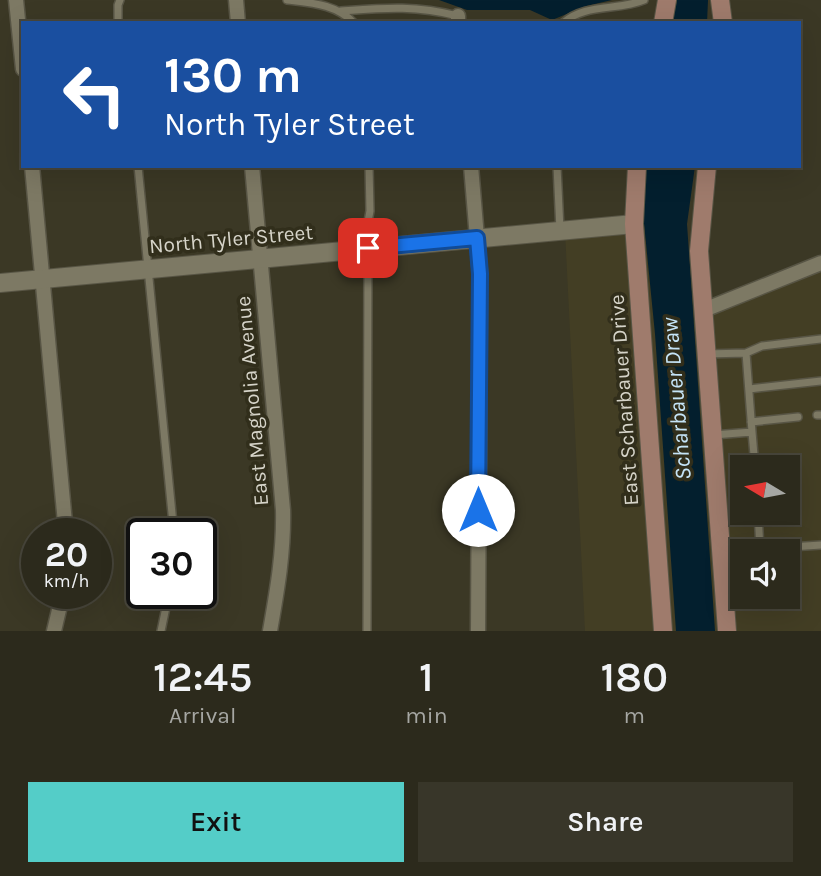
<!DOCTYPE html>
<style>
:root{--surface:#2c2a1c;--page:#383629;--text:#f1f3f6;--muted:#a6a7a3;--line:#48463b;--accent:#54cdc8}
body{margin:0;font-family:Karla,sans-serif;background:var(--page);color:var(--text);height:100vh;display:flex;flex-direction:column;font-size:26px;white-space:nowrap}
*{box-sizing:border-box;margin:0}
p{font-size:23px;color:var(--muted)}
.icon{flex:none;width:38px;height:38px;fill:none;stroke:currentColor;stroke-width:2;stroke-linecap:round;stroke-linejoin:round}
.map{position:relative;height:631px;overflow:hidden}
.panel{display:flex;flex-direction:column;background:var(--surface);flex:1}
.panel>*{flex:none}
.guide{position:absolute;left:21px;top:21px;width:780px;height:147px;border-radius:0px;box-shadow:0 7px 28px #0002,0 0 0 2px var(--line);background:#1a4fa0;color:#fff;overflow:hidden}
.needle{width:46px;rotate:280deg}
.fabs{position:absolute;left:730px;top:455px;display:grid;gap:14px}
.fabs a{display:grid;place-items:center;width:70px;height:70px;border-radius:0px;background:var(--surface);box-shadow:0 7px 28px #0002,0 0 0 2px var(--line);font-size:35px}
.speed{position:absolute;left:21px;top:518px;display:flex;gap:14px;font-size:35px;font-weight:700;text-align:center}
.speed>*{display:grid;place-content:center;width:91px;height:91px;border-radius:50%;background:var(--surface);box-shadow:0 7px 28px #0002,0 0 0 2px var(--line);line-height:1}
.speed small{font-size:18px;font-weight:400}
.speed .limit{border:4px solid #111;border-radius:10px;background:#fff;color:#111}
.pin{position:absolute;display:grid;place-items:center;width:60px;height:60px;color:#fff;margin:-30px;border-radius:14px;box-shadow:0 4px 10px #0006}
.me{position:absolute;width:77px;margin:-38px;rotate:0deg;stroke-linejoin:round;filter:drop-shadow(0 0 5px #0008)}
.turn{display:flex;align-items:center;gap:24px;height:147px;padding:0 28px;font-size:32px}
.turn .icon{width:91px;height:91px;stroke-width:2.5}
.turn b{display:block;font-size:49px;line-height:60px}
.eta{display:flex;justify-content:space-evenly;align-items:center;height:119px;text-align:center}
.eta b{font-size:42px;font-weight:600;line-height:49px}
.button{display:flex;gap:14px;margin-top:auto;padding:14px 28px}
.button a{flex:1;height:80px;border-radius:0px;background:var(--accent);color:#111;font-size:28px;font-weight:600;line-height:80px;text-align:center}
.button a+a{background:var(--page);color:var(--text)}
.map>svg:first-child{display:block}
.built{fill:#433e24;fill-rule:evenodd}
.water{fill:#031f2e}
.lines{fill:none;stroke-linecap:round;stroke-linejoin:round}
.service-casing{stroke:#585545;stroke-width:10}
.minor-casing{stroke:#585545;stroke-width:17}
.tertiary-casing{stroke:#585545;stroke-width:20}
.secondary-casing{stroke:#585545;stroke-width:20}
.service{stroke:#7d7964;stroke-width:7}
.minor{stroke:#7d7964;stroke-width:14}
.tertiary{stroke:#7d7964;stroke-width:18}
.secondary{stroke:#9f7b6c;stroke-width:18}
.route-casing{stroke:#114b97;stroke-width:18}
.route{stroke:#1a73e8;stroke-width:12}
.labels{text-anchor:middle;stroke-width:7;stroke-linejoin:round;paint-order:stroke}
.street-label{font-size:21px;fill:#d6d4c9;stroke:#312e1b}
.water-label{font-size:23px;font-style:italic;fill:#c5e4f7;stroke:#312e1b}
</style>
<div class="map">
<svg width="821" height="631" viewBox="0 0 821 631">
<rect width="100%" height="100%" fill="#3b3825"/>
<path class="built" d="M664,221L674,331L821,267V631H585L565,231ZM742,467H788V513H742ZM742,551H788V597H742Z"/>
<path class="water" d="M439,0H612L586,6L552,20L530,10H467Z
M677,0H708L707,23H672Z
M646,166H695L687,224L715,631H676L655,334L642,203Z"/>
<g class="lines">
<defs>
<path id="service" d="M287,0C311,3 336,4 354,23
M341,11C384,8 414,5 458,16
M118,23V5L120,0
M563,23C585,3 618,11 644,0
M138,166L174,534
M557,166L560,230
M363,248L370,211L369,166
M746,353L762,346L821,339
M706,354L746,353L752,432L713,435
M749,389L821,381
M817,415H821
M751,422L798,417
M752,432L755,467
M758,513L760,549L821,545
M723,573L742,570
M161,631L169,593
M367,631L368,250"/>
<path id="minor" d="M16,0L23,69
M236,0L238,23
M458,16V23
M32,166L66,534
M252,166L283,510C284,552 277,591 270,631
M471,166L480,274L478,631
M704,310L821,263
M54,631L63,593"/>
<path id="tertiary" d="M0,283L634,224"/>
<path id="secondary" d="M720,0L723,23
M663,23L667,0
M637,166L634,224L663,631
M707,166L699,251L727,631"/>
</defs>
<use href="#service" class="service-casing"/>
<use href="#minor" class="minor-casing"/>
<use href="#tertiary" class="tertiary-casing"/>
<use href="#secondary" class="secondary-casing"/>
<use href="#service" class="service"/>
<use href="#minor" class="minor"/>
<use href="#tertiary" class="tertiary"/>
<use href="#secondary" class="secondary"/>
</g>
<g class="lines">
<defs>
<path id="route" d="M368,248L477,238L480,274L478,510"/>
</defs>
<use href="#route" class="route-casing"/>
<use href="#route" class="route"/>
</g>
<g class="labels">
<g class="street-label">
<text transform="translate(231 239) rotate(-5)" y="7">North Tyler Street</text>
<text transform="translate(624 400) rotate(-94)" y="7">East Scharbauer Drive</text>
<text transform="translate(252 401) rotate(-95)" y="7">East Magnolia Avenue</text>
</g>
<g class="water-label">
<text transform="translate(676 399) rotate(-95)" y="8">Scharbauer Draw</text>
</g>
</g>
</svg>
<div class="fabs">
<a><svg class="needle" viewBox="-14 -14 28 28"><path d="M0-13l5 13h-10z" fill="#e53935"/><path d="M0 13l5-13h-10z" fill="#a6a7a3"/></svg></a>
<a><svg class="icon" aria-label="sound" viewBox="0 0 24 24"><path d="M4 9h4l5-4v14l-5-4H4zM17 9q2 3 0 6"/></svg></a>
</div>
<div class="speed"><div>20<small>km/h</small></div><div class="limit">30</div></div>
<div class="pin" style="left:368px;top:248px;background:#d93025"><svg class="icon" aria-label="arrive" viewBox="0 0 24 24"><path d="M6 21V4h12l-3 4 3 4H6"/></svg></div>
<svg class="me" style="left:478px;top:510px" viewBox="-20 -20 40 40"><circle r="19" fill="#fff"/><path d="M0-13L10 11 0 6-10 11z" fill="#1a73e8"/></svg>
<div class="guide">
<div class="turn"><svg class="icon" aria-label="left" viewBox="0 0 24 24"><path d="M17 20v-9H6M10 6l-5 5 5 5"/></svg><div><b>130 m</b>North Tyler Street</div></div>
</div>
</div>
<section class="panel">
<div class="eta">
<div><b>12:45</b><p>Arrival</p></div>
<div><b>1</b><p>min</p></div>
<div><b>180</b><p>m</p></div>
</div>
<div class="button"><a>Exit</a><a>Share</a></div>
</section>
